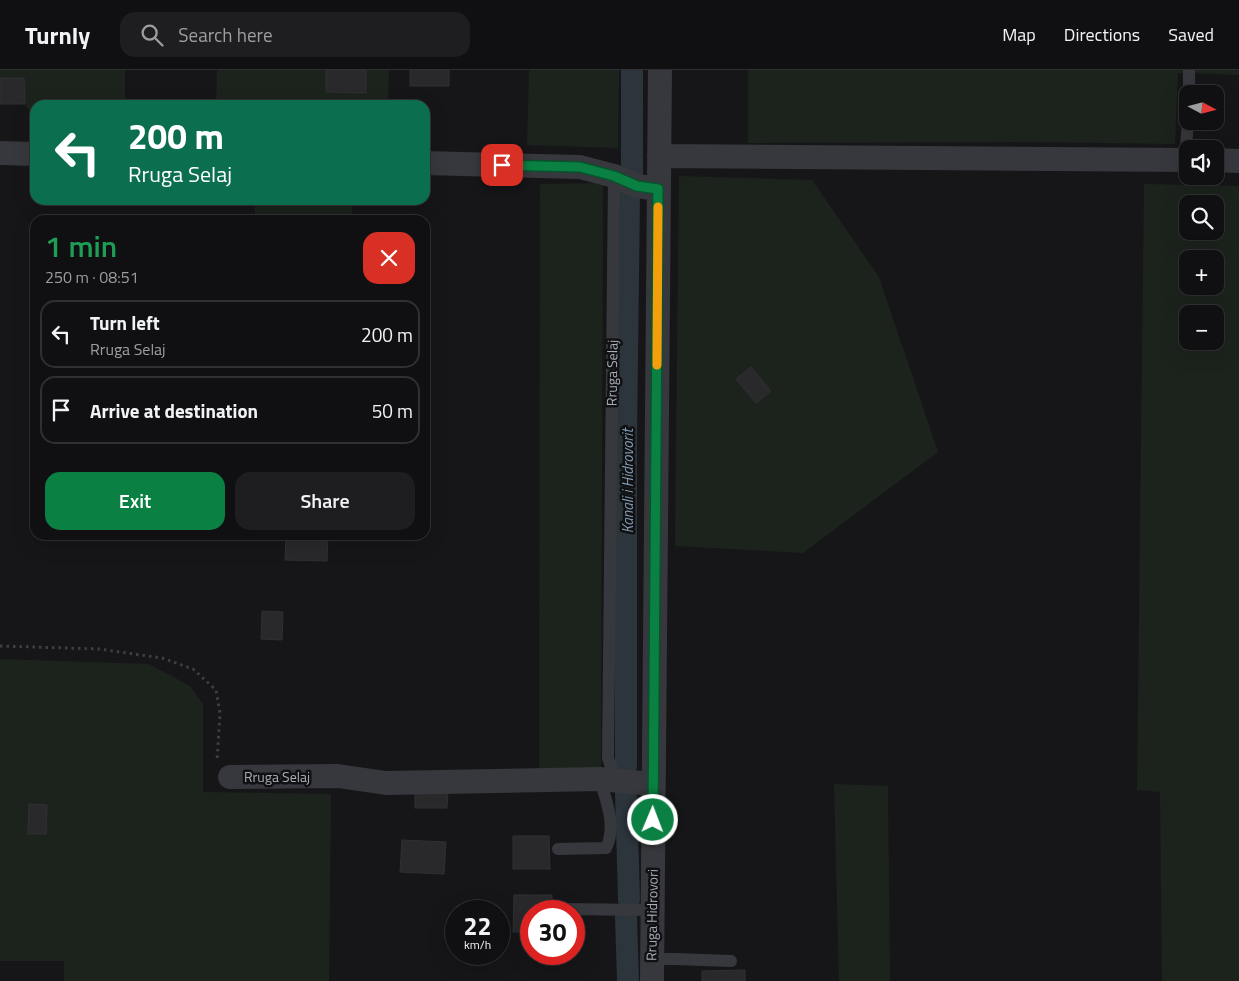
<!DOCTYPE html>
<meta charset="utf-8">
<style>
:root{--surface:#101012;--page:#1e1e20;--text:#f1f3f6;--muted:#9c9d9f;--line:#303032;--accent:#0b8043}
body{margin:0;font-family:"Titillium Web",sans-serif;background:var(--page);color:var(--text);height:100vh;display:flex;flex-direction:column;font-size:19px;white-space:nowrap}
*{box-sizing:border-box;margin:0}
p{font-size:16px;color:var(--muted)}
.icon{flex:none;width:28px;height:28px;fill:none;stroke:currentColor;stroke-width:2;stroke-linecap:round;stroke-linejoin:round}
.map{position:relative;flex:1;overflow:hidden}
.side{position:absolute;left:30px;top:145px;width:400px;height:325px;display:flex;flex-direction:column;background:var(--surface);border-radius:15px;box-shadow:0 5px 20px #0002,0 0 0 1px var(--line)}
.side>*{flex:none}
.top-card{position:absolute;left:30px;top:30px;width:400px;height:105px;border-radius:15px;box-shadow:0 5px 20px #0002,0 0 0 1px var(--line);background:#0b6e4f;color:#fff;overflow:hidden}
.needle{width:32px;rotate:97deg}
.tools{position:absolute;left:1179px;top:15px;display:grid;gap:10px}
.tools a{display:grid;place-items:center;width:45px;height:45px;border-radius:10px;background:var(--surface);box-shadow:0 5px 20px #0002,0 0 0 1px var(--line);font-size:25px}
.speed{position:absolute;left:445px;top:830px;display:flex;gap:10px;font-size:25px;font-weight:700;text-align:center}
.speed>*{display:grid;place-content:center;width:65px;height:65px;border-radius:50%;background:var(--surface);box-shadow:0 5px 20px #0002,0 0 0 1px var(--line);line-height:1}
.speed small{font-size:12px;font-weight:400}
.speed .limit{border:8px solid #d22;background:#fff;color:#111}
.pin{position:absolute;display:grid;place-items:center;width:42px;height:42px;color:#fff;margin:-21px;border-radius:10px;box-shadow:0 2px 8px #0006}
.me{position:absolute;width:55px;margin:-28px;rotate:1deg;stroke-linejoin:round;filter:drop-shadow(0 0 4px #0008)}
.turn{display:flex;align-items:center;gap:18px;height:105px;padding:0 15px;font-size:22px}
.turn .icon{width:65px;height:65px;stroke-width:2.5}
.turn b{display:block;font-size:35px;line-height:42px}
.round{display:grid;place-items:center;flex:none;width:52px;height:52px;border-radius:15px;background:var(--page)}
.summary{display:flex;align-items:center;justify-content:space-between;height:85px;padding:0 15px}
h1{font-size:30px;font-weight:600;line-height:38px;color:#1e9e55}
.primary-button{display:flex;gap:10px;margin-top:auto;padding:10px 15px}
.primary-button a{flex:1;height:58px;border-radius:15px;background:var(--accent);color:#fff;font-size:20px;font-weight:600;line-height:58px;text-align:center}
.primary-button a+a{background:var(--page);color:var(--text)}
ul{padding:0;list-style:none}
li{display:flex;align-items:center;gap:15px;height:68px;margin:0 10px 8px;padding:0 5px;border:2px solid var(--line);border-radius:15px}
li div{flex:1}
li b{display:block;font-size:19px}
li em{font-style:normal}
header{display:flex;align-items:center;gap:30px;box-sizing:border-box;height:70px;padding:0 25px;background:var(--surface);border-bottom:1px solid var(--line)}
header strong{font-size:24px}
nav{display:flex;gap:28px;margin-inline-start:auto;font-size:18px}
.search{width:350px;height:45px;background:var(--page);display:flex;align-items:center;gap:12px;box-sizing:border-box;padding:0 18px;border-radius:15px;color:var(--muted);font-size:19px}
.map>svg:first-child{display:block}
.green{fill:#1c231d;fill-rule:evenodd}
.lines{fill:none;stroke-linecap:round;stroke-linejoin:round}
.canal{stroke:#2c353c;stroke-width:22}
.building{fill:#29292c;stroke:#303034}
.path{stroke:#3d3f44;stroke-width:3;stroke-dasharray:2.5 4;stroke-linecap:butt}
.service{stroke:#37383d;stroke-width:12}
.minor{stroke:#37383d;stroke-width:24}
.route-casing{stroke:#07532c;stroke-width:12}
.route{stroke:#0b8043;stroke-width:9}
.slow{stroke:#f59e0b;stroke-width:9}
.labels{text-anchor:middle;stroke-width:5;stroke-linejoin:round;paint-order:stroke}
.street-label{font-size:14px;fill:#a8adb8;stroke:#111113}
.water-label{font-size:15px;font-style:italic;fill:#7f9bb3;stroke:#111113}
</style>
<header>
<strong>Turnly</strong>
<div class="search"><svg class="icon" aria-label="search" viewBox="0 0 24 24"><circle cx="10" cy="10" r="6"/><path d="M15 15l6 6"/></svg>Search here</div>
<nav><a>Map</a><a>Directions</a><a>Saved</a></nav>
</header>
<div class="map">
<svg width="1239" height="911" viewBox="0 0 1239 911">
<rect width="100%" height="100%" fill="#161618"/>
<path class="green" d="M0,0H125V35H35V50L25,34L24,8H0Z
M217,0H389L388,35H216Z
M529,0H619L618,78L527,75Z
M748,0H1239V5L1178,3L1175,74L1030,72L748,73Z
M679,106L812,110L879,207L938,382L803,483L675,476Z
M603,113L601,699H539L540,114Z
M1144,114L1239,116V911H1162L1160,722L1137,720ZM1188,134H1215V161H1188ZM1188,189H1215V216H1188ZM1188,244H1215V271H1188Z
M255,130H352V150H255Z
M0,589L149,594L190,616L203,634V722L331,724L329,911H64V891H0Z
M834,714L888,716L890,911H839Z"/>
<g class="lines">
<path class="canal" d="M632,105V0
M626,696V368L629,125
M626,722L629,830
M626,847L628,911"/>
</g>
<path class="building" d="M326,0H366V23L326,22Z
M410,0H449V16H410Z
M0,8H24L25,34H0Z
M751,297L771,321L756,333L736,309Z
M286,465H328L327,491L285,490Z
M262,541L283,542L282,570L261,569Z
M415,722H448L447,738H415Z
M29,734L47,735L46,764H28Z
M513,766H549L550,799H513Z
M402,770L446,772L444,804L400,802Z
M514,825H552V841H531V862H513Z
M745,900V911H702V901Z"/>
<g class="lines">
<path class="path" d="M0,576L99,579L162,588L193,599L216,620L220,643L217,691"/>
<path class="service" d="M1189,0V24
M1185,90L1188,51
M614,106L608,688L615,709
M558,779L606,778C617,756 606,731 600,709
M560,839L652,840
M652,889H675L731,891"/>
<path class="minor" d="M0,83L35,84
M659,86L1188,90
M1215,90L1239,91
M425,93L580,97L614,106L637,116L659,119
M230,707L338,706L386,713L600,709L653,714
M652,911L660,0"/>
</g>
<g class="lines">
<defs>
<path id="route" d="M502,95L580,97L614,106L637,116L658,119L653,750"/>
</defs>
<use href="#route" class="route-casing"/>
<use href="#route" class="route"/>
<path class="slow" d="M657,295L658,137"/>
</g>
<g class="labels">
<g class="street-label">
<text transform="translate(612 303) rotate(-89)" y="5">Rruga Selaj</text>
<text x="277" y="712">Rruga Selaj</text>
<text transform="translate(652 845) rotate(-89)" y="5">Rruga Hidrovori</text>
</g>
<g class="water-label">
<text transform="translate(628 411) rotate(-90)" y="5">Kanali i Hidrovorit</text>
</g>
</g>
</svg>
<div class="tools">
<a><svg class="needle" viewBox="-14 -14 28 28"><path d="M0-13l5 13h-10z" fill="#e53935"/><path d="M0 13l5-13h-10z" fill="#9c9d9f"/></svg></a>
<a><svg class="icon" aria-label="sound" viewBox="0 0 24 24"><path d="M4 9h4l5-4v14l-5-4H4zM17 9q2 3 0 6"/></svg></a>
<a><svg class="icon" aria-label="search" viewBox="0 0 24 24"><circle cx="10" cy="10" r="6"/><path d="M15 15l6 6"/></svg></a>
<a>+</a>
<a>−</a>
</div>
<div class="speed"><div>22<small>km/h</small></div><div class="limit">30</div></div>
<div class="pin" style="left:502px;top:95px;background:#d93025"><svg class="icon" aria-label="arrive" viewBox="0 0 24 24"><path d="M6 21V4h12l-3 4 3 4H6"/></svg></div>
<svg class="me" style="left:653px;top:750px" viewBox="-20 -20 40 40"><circle r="17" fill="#0b8043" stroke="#fff" stroke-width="3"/><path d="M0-11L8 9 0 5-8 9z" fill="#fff"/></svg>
<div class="top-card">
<div class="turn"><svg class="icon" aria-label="left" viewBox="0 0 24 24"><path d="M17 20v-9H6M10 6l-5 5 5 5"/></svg><div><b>200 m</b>Rruga Selaj</div></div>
</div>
<section class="side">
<div class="summary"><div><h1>1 min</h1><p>250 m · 08:51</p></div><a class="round" style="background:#d93025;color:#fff"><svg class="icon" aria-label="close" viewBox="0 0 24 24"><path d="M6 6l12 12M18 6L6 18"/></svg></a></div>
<ul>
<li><svg class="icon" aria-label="left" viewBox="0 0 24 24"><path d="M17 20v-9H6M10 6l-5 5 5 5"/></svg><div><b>Turn left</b><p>Rruga Selaj</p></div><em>200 m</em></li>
<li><svg class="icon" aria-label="arrive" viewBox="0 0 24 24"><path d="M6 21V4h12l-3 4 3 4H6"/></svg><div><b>Arrive at destination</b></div><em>50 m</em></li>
</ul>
<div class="primary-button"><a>Exit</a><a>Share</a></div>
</section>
</div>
